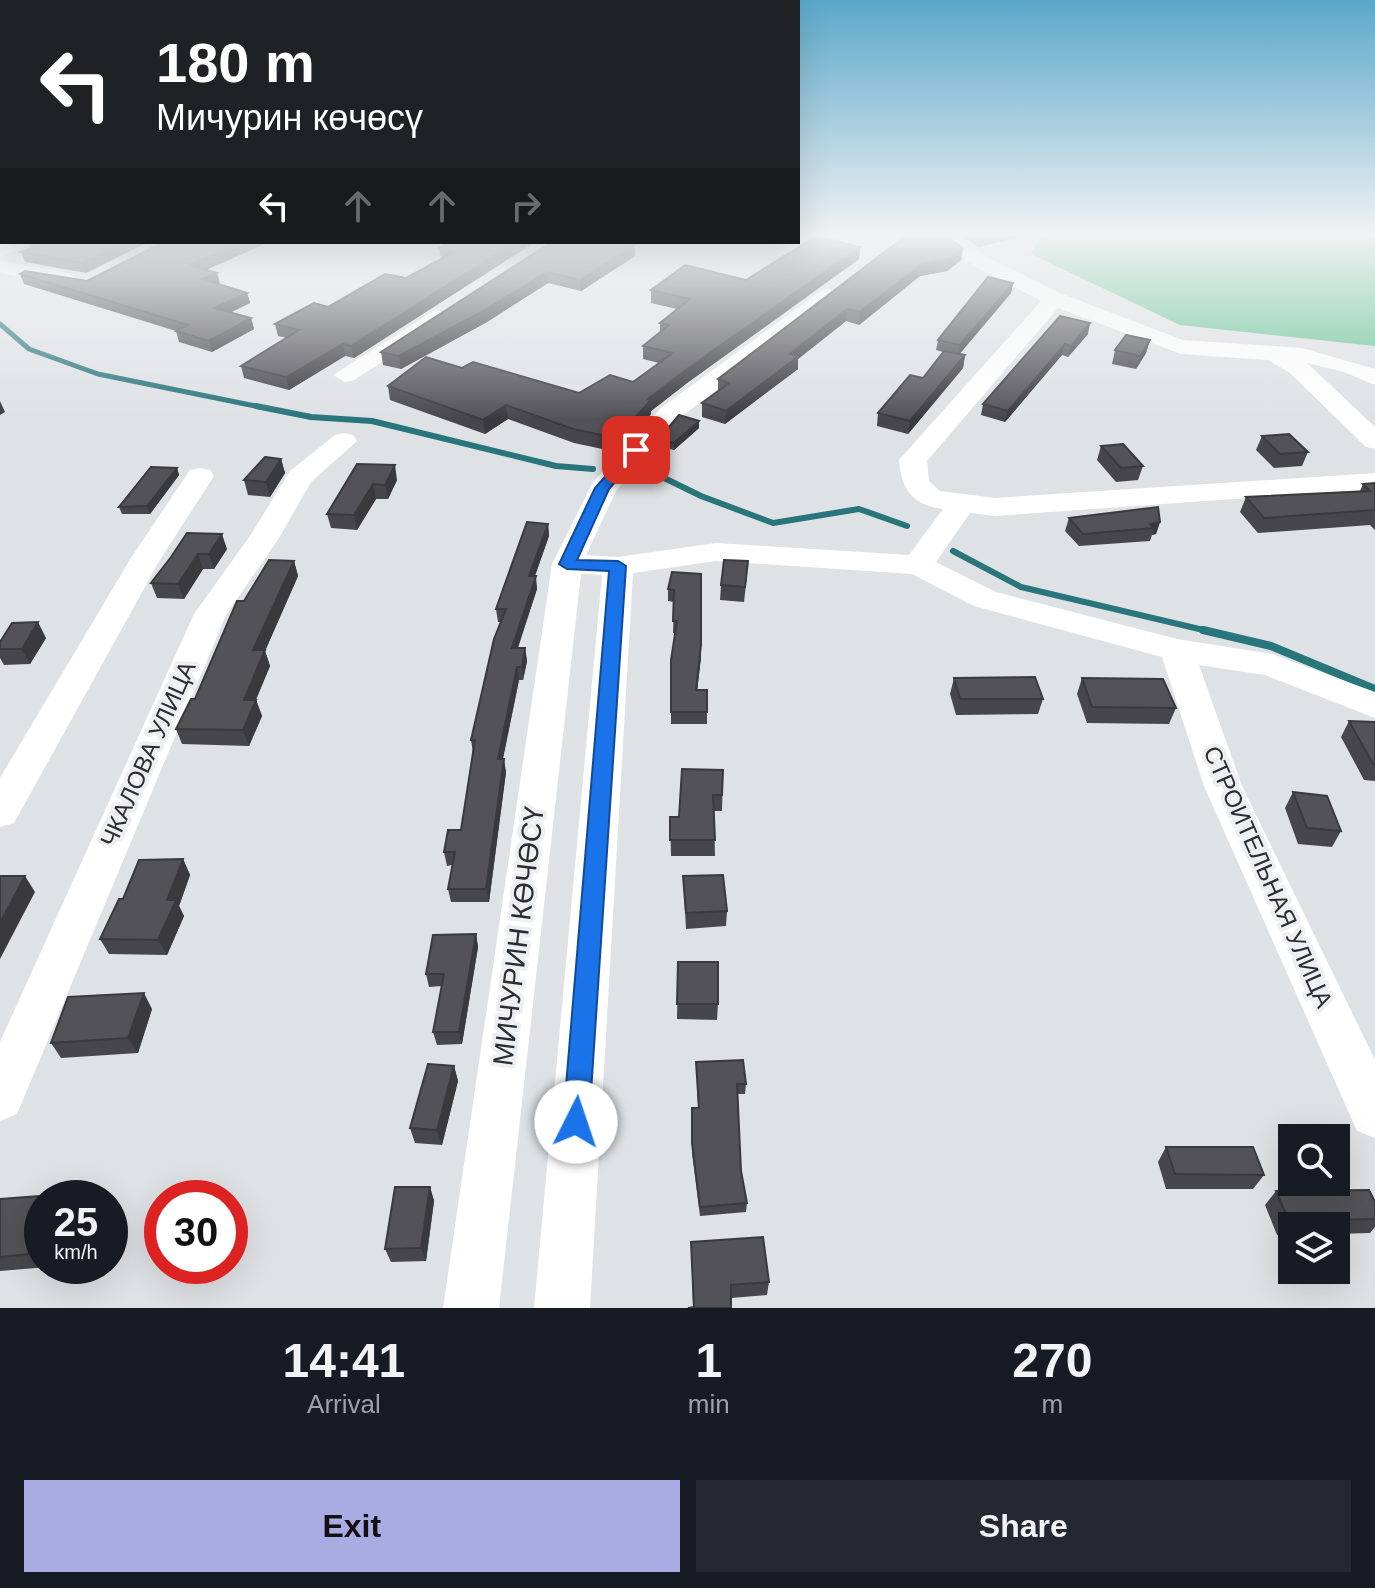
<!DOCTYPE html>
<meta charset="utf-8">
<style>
:root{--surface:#171b24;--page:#242831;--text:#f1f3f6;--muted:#9ea1a6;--accent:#ababe3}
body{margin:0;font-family:Arial,sans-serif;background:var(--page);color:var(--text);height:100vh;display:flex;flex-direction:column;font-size:30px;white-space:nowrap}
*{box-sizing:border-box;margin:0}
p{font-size:26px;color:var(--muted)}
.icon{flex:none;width:44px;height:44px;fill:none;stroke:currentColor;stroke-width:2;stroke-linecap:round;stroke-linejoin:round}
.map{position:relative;height:1308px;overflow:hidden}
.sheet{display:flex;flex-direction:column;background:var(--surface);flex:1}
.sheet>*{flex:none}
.guide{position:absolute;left:0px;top:0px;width:800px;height:244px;box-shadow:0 8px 32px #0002;background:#202124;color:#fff;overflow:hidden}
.tools{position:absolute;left:1278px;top:1124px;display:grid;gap:16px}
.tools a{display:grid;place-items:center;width:72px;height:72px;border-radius:0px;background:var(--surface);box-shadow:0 8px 32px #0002;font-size:40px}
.speed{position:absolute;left:24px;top:1180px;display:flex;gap:16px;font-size:40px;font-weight:700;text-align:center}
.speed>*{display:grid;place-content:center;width:104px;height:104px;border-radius:50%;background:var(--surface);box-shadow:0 8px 32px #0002;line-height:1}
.speed small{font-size:20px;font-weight:400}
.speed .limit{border:12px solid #d22;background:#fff;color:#111}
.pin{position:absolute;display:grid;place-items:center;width:68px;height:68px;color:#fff;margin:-34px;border-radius:16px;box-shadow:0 4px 12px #0006}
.me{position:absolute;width:88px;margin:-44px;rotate:4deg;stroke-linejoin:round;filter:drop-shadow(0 0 6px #0008)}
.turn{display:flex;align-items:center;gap:28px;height:168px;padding:0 24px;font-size:36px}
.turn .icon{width:104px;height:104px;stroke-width:2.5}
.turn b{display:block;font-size:56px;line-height:68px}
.lanes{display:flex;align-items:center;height:76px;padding:0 24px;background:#0003;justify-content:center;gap:40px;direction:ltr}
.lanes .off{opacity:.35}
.eta{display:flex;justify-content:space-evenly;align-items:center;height:136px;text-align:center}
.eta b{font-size:48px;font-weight:800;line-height:56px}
.action{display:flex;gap:16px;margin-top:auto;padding:16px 24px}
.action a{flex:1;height:92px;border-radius:0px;background:var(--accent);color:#111;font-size:32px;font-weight:800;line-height:92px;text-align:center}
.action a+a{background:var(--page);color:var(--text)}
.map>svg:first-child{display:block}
.green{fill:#6ac597}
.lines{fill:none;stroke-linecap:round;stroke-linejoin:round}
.stream-far2{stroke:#28757b;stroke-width:5}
.stream-far1{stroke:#28757b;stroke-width:6}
.stream{stroke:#28757b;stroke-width:8}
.minor{fill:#fff;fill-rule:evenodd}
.major{fill:#fff;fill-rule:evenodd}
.wall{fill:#47474b}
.shaded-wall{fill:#3a3a3d}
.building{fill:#535357;stroke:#3a3a3d;stroke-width:2}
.route{fill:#1a73e8;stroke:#114b97;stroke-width:2}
.labels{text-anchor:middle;stroke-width:8;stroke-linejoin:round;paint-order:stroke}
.street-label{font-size:24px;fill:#2c2d2e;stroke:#edeff2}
.near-street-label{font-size:28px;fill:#2c2d2e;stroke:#edeff2}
</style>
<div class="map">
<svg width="1375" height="1308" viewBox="0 0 1375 1308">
<rect width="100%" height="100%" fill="#dfe2e5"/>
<path class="green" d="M1042,235H1375V346L1180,325L1031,254Z"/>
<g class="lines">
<path class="stream-far2" d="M0,324L29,349L98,374L265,408"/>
<path class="stream-far1" d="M256,406L311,417L372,421L556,466L593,469
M656,474L701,496L773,523L859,509L907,526
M953,551L1021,587L1212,632"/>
<path class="stream" d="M1203,630L1271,646L1375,689"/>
<path class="minor" d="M933,235H956L987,257L1062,294L1183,340L1302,348L1375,369V385L1344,372L1307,363L1375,427V449L1366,447L1290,373L1268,360L1181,354L1058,308L927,461L929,481L940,491L995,498L1375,473V489L995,516L970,513L936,562L996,592L1177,639L1272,654L1375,692V718L1265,675L1199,665L1242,786L1375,1060V1138L1357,1131L1204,786L1162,657L974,606L912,574L716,561L633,573L590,1308H534L602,575L581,574L499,1308H443L552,564L593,482L661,408L822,290L830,289L841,295L838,300L679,418L616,491L586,555L618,557L716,543L909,555L943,509C913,505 901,490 899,460L1041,301L973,265Z
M0,261L68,273L78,279L68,285L0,273Z
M436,310L444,312L447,317L444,322L354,380L345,382L333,375Z
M344,433L353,435L357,441L311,482L279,538L226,615L17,1114L0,1121V1042L194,614L250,536L290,471L335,435Z
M200,468L210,470L214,476L161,558L14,823L0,827V778L131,558L190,470Z"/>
<path class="major" d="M2,238V242H27L23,247L0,257Z"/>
</g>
<path class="wall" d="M907,235L963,248L961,260L947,271L920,276L859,325L846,321L798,359V369L725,424L702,417V403L718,391V379Z
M961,235H1026L978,247Z
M148,242L86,273L25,262L21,252L31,248L29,243Z
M269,242L206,270L220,283L218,284L247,293L250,303L230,312L251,318L254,329L212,352L179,342L176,331L24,284L20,274L87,281Z
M582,242H635L634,243L635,256L581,291L548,283L487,322L401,369L383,365L381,352Z
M532,244L354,358L345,356L289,390L244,378L241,366L287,338L278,336L275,324L328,307L406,278L441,259L439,248Z
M860,247L859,259L687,383L651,411V414L630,438L619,435L607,450L574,443L508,419L485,434L390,400L388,386L462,368L579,393L633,382L659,363L643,359V346L660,332V323L677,309L651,303V290L746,280Z
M1013,283L1011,293L959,354L965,355L963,368L908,434L877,426L878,413L923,378L943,352L936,350L938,340Z
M1060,316L1088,334L1068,357L1062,355L1005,422L981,415L983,404Z
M1150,340L1146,353L1136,369L1112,364L1115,350Z
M699,421V428L674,450L659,446V439Z
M1262,436L1308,452L1302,466L1274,468L1256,450Z
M1101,446L1143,466L1138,480L1116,482L1097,460Z
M281,459L285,473L270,497L248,495L244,480Z
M357,464L397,480L388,499H376L357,530L331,528L327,514Z
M177,468L179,475L150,514H122L119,507Z
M1375,483V530L1370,525L1258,533L1240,512L1246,497L1360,491L1363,484Z
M1069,518L1160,522L1156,534L1152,535L1150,541L1079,546L1065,531Z
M548,524L549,536L535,576L537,589L518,648H525L527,661L523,680H519L503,759L506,772L489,902H451L448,889L452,865L447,866L444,852L461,830L473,753L471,740L501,622H498L496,609Z
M227,549L214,569H203L184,599L157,598L151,583L171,557Z
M294,561L298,576L265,651L270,666L256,700L262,716L249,746L182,744L176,729L195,699L244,601Z
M672,572L701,657L697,690H707V724H671V660L675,633H673L674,602L668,601V589Z
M747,576L744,602L720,600L721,585Z
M46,638L30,664L4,665L0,658V642Z
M954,678L1043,699L1038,714L956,715L950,694Z
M1082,678L1176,708L1169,724L1087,723L1077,694Z
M1349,721L1375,722V781L1364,780L1341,737Z
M723,770L722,811H714L715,856H671L670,817H679Z
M1293,792L1341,831L1332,847L1298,844L1285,808Z
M183,859L190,875L179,906L184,916L167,955L109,954L100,939Z
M683,876L727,911L726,926L686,929Z
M476,934L478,947L462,1044L437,1045L433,1032L442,986L429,987L426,974Z
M678,962L718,1004L717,1020L677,1019Z
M152,1009L138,1053L61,1058L51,1043Z
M696,1062L746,1084L745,1094H738L741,1171L747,1203L746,1212L700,1216L692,1153V1108H698Z
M454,1066L458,1081L442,1145L415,1143L410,1128Z
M1166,1147L1264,1175L1253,1189H1166L1158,1162Z
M430,1187L434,1201L426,1261L391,1262L385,1249Z
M1276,1191L1375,1202V1227L1370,1233L1336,1234V1226H1292V1234L1277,1235L1265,1205Z
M42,1198V1266H60L0,1271V1199Z
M691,1242L769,1282L767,1295L731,1298L693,1307Z"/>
<path class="shaded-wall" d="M982,235H1026L978,247L980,236Z
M125,242H148L86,273L82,263Z
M243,242H269L192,276L189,265Z
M516,242H532V244L354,358L351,346Z
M626,242H635L634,243L635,256L581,291L580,280Z
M860,247L859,259L687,383L651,411V414L630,438L629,424L648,399L687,369Z
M963,248L961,260L947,271L920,276L859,325L860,312L921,265Z
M547,272L548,283L487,322L401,369L399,356Z
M217,273L220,283L205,290L202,279Z
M1013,283L1011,293L958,356L960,345Z
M247,293L250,303L218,319L214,308Z
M847,309L846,321L798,359V369L725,424L726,411L790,354Z
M251,318L254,329L212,352L209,341Z
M1090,323L1088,334L1068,357L1071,346Z
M1150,340L1146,353L1136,369L1140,356Z
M343,344L345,356L289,390L286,377Z
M1065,344L1062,355L1005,422L1008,411Z
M965,355L963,368L908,434L910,421Z
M0,401L5,412L0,415Z
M506,405L508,419L485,434L483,420Z
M619,421V435L607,450L606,436Z
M699,421V428L674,450V443Z
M281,459L285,473L270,497L266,482Z
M395,465L397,480L388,499L385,485Z
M177,468L179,475L150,514L147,506Z
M373,484L376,499L357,530L354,515Z
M1160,522L1156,534L1152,535L1154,528L1150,524Z
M548,524L549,536L530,589L529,576Z
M222,534L227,549L214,569L209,554Z
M198,554L203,569L184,599L178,584Z
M294,561L298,576L265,651L270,666L249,715L244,700L253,650Z
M536,576L537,589L513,661L512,648Z
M38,622L46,638L30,664L22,649Z
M701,645V657L696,702V690Z
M525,648L527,661L523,680L522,667Z
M517,667L519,680L500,772L498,759Z
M256,700L262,716L249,746L243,730Z
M504,759L506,772L489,902L486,889Z
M183,859L190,875L179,906L184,916L167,955L158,940L167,900Z
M25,876L35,892L0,959V923Z
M476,934L478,947L462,1044L459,1032Z
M144,993L152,1009L138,1053L128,1038Z
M454,1066L458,1081L442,1145L437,1130Z
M430,1187L434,1201L426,1261L421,1248Z"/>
<path class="building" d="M907,235H945L963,248L948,259L921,265L860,312L847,309L790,354L799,356L726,411L702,403L729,383L718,379Z
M816,236L860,247L687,369L648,399L651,400L629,424L619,421L606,436L573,429L506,405L483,420L388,386L426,357L462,368L473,362L579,393L610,375L633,382L673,353L643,346L669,325L660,323L690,299L651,290L685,265L746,280Z
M31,242H125L82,263L21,252L39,245L29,243Z
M164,242H243L189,265L217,273L202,279L247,293L214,308L251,318L209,341L176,331L188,325L20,274L25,271L87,281Z
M449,242H516L351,346L343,344L286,377L241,366L299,330L275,324L314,303L328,307L385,274L406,278L456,251L439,248Z
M552,242H571L579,244L582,242H628L627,243L635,245L580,280L547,272L485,310L399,356L381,352Z
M988,277L1013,283L960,345L938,340Z
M1060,316L1090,323L1071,346L1065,344L1008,411L983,404Z
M1126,335L1150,340L1140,356L1115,350Z
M944,351L965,355L910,421L878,413L910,375L923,378Z
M679,415L699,421L674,443L659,439Z
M1289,434L1308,452L1280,454L1262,436Z
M1123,444L1143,466L1121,468L1101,446Z
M265,457L281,459L266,482L244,480Z
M357,464L395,465L385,485L373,484L354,515L327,514Z
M151,467L177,468L147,506L119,507Z
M1375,483V510L1264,518L1246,497L1370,491L1363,484Z
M1158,507L1160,522L1150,524L1154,528L1083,534L1069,518Z
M527,522L548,524L529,576H536L512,648H525L522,667H517L498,759H504L486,889H448L455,852H444L448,830H461L475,740H471L494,639L506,609H496Z
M187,533L222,534L209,554H198L178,584L151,583L171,557Z
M269,560L294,561L253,650H265L244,700H256L243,730L176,729L191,699H195L237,601H244Z
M724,560L748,561L745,587L721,585Z
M672,572L701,574V645L696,690H707V712H671V660L677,621H673L674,590L668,589Z
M38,622L22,649H0V642L12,623Z
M1035,677L1043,699H960L954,678Z
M1082,678L1163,679L1176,708L1092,707Z
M1349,721L1375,722V765L1373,764Z
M682,769L723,770L722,795H713L715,840H670V817H679Z
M1293,792L1327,796L1341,831L1307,828Z
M183,859L167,900H176L158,940L100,939L119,899H123L139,860Z
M723,875L727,911L686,913L683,876Z
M0,876H25L0,923Z
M476,934L459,1032H433L444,974H426L433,935Z
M678,962H718V1004H677Z
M144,993L128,1038L51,1043L68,997Z
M743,1060L746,1084H737L741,1171L747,1203L700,1207L692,1143V1108H699L696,1062Z
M428,1064L454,1066L437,1130L410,1128Z
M1166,1147H1253L1264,1175L1175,1174Z
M395,1187H430L421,1248L385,1249Z
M1369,1190L1375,1202V1219L1289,1221L1276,1191Z
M68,1194L66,1198H42V1253L0,1257V1199Z
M763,1237L769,1282L731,1285V1308H688L694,1307L691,1242Z"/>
<linearGradient id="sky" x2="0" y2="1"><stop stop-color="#5ba7ca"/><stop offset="0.56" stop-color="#f1f2f3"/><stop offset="1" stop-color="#f1f2f3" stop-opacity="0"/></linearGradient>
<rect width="1375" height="419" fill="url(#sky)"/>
<path class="route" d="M631,447L643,450L609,489L577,560L618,561L626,566L589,1122L586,1132L576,1135L566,1132L563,1122L609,571L567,569L559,564L595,488Z"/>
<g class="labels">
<g class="street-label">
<text transform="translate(148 754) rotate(-66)" y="8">ЧКАЛОВА УЛИЦА</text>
<text transform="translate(1268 877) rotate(66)" y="8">СТРОИТЕЛЬНАЯ УЛИЦА</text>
</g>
<g class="near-street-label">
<text transform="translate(518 936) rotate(-83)" y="10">МИЧУРИН КӨЧӨСҮ</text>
</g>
</g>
</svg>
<div class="tools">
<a><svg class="icon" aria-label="search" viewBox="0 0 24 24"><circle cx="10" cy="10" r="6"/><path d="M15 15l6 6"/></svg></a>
<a><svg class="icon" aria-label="layers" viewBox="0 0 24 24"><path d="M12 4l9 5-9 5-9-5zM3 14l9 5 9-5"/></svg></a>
</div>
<div class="speed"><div>25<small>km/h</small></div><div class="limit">30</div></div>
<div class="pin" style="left:636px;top:450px;background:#d93025"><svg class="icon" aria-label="arrive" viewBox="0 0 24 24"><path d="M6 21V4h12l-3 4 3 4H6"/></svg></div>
<svg class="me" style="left:576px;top:1122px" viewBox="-20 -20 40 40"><circle r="19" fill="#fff"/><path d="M0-13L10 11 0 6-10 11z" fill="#1a73e8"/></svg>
<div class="guide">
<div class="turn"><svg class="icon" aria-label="left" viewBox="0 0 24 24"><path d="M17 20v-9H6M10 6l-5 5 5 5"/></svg><div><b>180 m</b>Мичурин көчөсү</div></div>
<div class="lanes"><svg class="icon" aria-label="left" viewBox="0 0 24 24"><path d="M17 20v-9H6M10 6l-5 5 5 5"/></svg><svg class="icon off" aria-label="ahead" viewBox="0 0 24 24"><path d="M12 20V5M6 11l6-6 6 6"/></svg><svg class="icon off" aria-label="ahead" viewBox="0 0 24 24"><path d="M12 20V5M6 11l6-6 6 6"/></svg><svg class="icon off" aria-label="right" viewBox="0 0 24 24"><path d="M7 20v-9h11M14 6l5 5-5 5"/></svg></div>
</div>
</div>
<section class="sheet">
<div class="eta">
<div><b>14:41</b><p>Arrival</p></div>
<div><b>1</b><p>min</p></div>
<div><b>270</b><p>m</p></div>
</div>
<div class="action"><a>Exit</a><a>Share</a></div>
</section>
